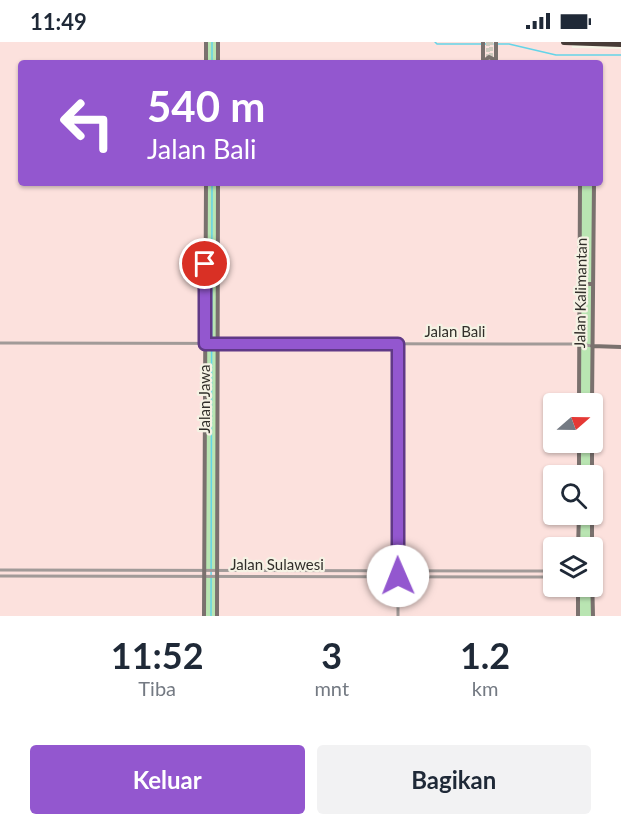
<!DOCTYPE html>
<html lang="id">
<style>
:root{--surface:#fff;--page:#f2f2f3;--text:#1f2937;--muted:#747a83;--accent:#9357cf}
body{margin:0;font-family:Lato,sans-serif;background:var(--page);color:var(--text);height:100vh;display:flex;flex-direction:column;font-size:22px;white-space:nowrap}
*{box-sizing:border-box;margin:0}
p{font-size:20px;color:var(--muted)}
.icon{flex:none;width:33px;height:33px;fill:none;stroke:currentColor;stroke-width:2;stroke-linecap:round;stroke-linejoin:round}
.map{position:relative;height:574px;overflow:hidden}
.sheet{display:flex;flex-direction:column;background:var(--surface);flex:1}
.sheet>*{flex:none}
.top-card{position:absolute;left:18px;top:18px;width:585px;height:126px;border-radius:6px;box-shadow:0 2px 4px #0004;background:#9357cf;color:#fff;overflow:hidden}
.needle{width:39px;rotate:70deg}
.buttons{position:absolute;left:543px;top:351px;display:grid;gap:12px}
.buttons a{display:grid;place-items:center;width:60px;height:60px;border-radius:6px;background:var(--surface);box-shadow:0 2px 4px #0004;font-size:30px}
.pin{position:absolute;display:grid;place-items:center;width:51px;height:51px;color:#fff;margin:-26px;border:3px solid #fff;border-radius:50%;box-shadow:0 2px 6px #0007}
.me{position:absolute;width:66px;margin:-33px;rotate:359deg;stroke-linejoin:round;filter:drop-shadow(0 0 4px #0008)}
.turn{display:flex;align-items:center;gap:21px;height:126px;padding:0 30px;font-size:27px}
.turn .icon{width:78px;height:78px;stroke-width:2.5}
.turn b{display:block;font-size:42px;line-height:51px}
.eta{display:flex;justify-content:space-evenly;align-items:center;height:102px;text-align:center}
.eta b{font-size:36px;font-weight:700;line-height:42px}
.cta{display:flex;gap:12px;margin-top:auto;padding:12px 30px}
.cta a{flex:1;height:69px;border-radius:6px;background:var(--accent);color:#fff;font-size:24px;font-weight:700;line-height:69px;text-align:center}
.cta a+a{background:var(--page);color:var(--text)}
.status{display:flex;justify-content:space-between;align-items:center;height:42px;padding:0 30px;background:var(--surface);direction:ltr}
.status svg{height:16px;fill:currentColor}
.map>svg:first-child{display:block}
.industrial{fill:#fce1dd;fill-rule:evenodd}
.green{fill:#b9e5b2}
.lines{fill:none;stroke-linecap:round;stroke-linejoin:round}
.stream{stroke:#64d4e8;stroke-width:1.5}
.secondary-tunnel{stroke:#cecbbf;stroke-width:4;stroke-dasharray:4 2;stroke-linecap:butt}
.street{stroke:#a19a98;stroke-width:3}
.secondary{stroke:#7a716e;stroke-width:4}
.highway{stroke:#483b37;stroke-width:6}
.route-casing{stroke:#603987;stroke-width:15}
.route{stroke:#9357cf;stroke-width:10}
.labels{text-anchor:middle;stroke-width:4.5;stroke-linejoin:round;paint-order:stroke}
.street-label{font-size:15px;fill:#312f2a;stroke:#f5f2e4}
</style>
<div class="status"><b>11:49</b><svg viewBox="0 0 49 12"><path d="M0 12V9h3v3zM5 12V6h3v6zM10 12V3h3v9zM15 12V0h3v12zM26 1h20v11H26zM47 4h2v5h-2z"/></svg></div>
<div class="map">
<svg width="621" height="574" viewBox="0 0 621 574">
<rect width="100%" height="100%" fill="#f5f2e4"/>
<path class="industrial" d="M0,0H571L572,6L621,7V574H0ZM21,21H600V141H21ZM554,362H592V400H554ZM554,434H592V472H554ZM554,506H592V544H554Z"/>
<path class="green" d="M206,0H218V21H206Z
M206,141H218L217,528H204Z
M580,141H594L592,361L579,362Z
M579,401H592V433L579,434Z
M579,473H592V505L579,506Z
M204,534H217V574H204Z
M592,544L593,574H578V545Z"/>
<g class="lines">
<path class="stream" d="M435,0L437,2H493
M498,2H509L556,13H621
M212,21V0
M211,574L212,141"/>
<path class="secondary-tunnel" d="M488,0V21
M491,21V0"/>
<path class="street" d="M0,301L579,302L592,304
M398,302V528
M0,528L554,529
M0,534L554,535
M398,574V535"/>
<path class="secondary" d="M218,0V21
M483,20L489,15L493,17L495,20
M206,21V0
M483,21V0
M496,21V0
M579,242H593
M592,304L621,305
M579,362L580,141
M592,362L594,141
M592,400V434
M579,434V400
M592,472V506
M578,506L579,472
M592,532L593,574
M204,574L206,141
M217,574L218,141
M578,574V544"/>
<path class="highway" d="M564,0L621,2"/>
</g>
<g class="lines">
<defs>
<path id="route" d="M205,222V302H398V534"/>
</defs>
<use href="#route" class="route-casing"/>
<use href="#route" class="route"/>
</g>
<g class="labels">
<g class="street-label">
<text transform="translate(581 251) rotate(-89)" y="5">Jalan Kalimantan</text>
<text x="455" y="295">Jalan Bali</text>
<text transform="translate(205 357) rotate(-90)" y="5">Jalan Jawa</text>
<text x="277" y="528">Jalan Sulawesi</text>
</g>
</g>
</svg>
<div class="buttons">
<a><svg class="needle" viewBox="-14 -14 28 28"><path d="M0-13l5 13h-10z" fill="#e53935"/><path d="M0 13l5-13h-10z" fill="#747a83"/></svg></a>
<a><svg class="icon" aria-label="search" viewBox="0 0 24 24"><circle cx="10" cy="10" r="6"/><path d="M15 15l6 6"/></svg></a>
<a><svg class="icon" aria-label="layers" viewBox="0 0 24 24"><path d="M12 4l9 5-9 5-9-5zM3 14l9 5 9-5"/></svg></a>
</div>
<div class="pin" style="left:205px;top:222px;background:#d93025"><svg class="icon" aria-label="arrive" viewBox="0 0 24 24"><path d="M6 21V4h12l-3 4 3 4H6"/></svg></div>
<svg class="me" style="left:398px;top:534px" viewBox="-20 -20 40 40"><circle r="19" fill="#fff"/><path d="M0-13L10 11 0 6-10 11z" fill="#9357cf"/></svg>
<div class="top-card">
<div class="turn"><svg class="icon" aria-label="left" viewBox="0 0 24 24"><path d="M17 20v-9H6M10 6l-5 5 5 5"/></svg><div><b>540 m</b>Jalan Bali</div></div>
</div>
</div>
<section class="sheet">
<div class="eta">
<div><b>11:52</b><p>Tiba</p></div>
<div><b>3</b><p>mnt</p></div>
<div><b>1.2</b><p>km</p></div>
</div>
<div class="cta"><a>Keluar</a><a>Bagikan</a></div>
</section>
